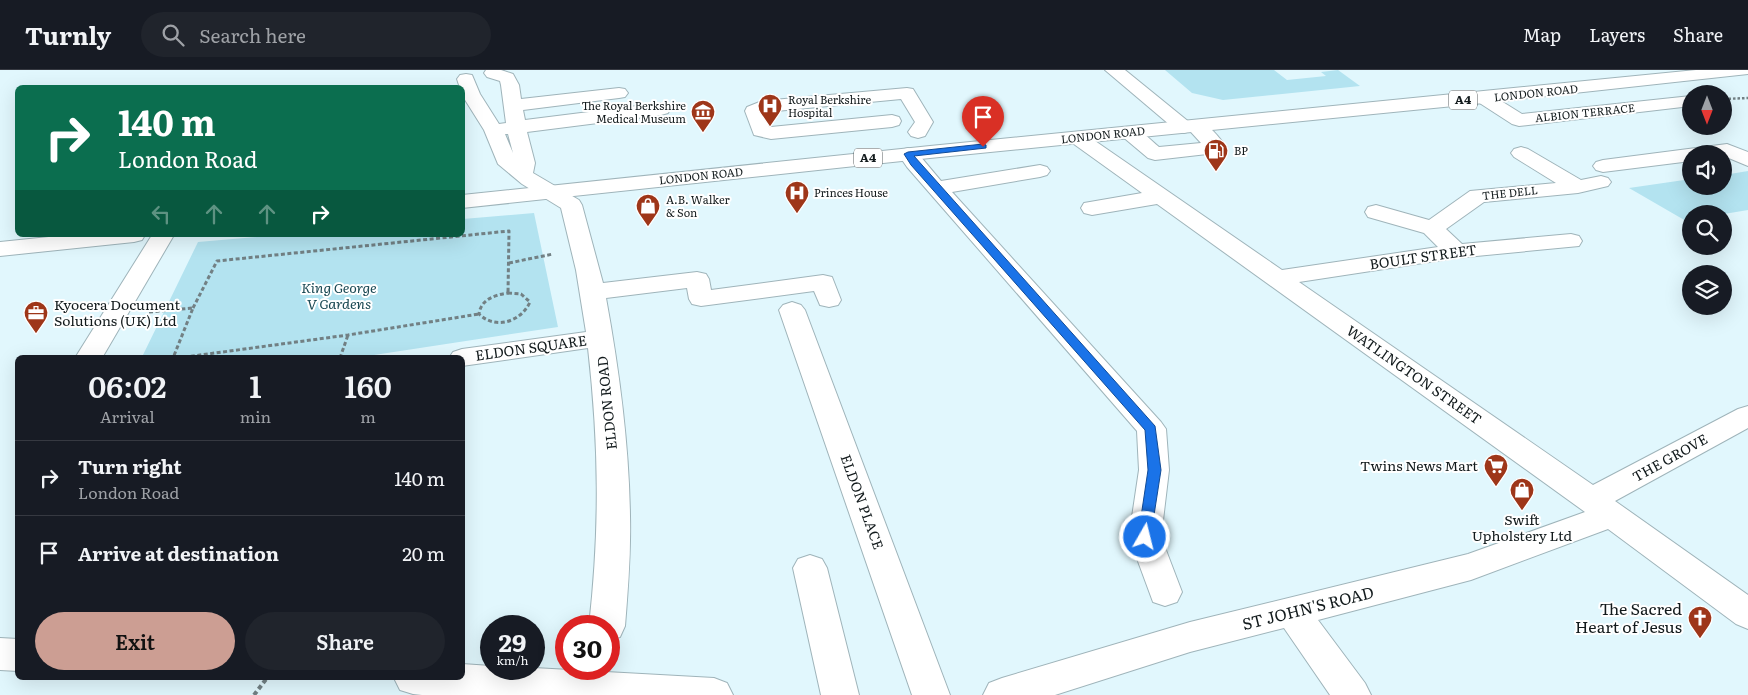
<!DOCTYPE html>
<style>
:root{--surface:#171b24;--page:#20242c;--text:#f1f3f6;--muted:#9ea1a6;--line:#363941;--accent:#cc9e93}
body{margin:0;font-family:Literata,serif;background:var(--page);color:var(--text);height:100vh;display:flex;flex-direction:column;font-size:19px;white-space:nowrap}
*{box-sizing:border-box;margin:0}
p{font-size:16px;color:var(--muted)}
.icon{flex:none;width:28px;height:28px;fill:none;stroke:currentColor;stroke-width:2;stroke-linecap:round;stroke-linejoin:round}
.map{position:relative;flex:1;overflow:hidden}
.panel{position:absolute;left:15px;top:285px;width:450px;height:325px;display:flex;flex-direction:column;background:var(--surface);border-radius:8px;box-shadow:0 5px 20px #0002}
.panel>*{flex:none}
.guide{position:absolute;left:15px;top:15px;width:450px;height:152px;border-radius:8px;box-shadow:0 5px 20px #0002;background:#0b6e4f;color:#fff;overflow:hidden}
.needle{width:32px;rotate:180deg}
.controls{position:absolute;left:1682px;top:15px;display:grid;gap:10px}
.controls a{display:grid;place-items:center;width:50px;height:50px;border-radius:50%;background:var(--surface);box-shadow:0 5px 20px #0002;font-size:25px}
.speed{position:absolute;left:480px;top:545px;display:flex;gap:10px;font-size:25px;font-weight:700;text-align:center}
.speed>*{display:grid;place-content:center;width:65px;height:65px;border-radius:50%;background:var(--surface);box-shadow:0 5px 20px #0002;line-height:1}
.speed small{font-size:12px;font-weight:400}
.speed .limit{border:8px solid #d22;background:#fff;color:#111}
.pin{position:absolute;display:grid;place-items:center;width:42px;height:42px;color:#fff;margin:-51px -21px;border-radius:50% 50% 50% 0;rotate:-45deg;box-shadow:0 0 5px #0007}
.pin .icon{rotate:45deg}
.me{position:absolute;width:55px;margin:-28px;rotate:8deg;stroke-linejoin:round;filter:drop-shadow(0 0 4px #0008)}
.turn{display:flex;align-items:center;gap:18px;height:105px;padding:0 20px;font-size:22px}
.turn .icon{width:65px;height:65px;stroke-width:2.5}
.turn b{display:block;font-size:35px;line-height:42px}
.lanes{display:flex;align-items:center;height:48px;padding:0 20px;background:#0003;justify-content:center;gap:25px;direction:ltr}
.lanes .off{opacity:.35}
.eta{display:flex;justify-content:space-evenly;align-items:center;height:85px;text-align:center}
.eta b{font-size:30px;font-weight:600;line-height:35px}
.action{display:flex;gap:10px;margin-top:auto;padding:10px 20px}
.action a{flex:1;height:58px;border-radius:30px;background:var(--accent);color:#111;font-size:20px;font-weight:600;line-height:58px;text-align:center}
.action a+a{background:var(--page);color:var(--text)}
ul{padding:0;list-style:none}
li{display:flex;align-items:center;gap:15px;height:75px;padding:0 20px;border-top:1px solid var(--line)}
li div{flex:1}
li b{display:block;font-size:19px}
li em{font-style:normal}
header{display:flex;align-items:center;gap:30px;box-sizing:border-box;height:70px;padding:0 25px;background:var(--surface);border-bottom:1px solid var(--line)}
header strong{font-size:24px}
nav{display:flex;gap:28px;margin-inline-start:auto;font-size:18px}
.search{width:350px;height:45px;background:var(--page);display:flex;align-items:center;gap:12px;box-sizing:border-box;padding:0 18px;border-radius:28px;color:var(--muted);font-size:19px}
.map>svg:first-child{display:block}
.green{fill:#b3e3f0}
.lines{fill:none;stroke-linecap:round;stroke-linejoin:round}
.minor-casing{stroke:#9fb4ba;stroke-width:2}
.major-casing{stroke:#9fb4ba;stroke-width:2}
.path-far2{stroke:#728084;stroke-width:2.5;stroke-dasharray:2.5 2;stroke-linecap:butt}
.path-far1{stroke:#728084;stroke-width:3;stroke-dasharray:4 2.5;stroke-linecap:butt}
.path{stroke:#728084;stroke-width:4;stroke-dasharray:4.5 3;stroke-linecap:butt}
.minor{fill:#fff;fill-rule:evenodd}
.major{fill:#fff;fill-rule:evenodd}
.route{fill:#1a73e8;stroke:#114b97}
.labels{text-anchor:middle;stroke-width:4;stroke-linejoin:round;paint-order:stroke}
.far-street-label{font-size:11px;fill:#121a1c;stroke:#fff}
.far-poi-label{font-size:11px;fill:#121a1c;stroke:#fff;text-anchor:start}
.shield{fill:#fff;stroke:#595f60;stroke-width:1}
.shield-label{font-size:12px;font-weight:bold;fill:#121a1c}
.street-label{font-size:14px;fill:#121a1c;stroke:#fff}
.park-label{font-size:14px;font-style:italic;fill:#194853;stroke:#fff}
.poi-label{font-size:14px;fill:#121a1c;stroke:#fff;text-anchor:start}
.near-street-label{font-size:16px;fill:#121a1c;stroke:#fff}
.near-poi-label{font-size:16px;fill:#121a1c;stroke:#fff;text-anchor:end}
</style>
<header>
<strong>Turnly</strong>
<div class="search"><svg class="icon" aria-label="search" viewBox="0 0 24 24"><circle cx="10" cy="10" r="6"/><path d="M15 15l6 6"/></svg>Search here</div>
<nav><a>Map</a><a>Layers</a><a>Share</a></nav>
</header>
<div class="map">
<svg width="1748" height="625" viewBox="0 0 1748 625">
<rect width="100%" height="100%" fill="#e1f7fd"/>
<path class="green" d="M1165,0H1274L1287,10L1326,6L1321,2L1338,0L1360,16L1223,30L1192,23Z
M1748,101V140L1724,144H1691V150L1686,151L1629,118L1691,109V116H1724V105Z
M534,143L558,257L361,287H142L198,172L280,165H462L463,149Z"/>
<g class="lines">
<defs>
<path id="minor" d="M486,0H501L513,4L519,15L521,29L619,18L625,19L628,23L625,27L619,28L523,40L525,50L661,33L668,35L670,39L668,43L661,45L527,62L535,93L533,103L579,130L582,135L603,213L697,202L706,204L709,209L711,220L823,205L832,207L841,230L838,235L829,237L820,235L814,221L701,236L692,234L689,229L687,218L606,228C619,299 629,373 630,446C631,483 628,519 625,556L620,567L609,570V556H589C600,459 599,375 588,278L462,296V288H449L453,282L462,279L586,262L576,200L561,138L522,114L498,94L484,60L462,25V18H460L457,9L460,5L466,4L472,5L480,24L499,54L506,53L501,15L500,11L487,7L484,3ZM505,64H508L513,83Z
M1105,0H1125L1189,52C1205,48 1218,65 1226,77L1223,81L1216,83L1155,90L1148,88L1123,67L1120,63L1123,59C1138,55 1148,68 1159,77L1201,73L1190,61L1184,63L1177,61Z
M907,18L913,19L933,52L925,66L918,68L911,66L908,62L915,52L901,29L766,42L764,43L769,57H771L892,45L899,47L901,51L899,55L892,57L771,69L754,65L745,41L747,37L762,31Z
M1484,23L1490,24L1522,44L1691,26V36L1519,56L1512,54L1478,32L1475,28L1478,24Z
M1078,62L1085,64L1282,200L1438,177L1424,163L1368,147L1365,142L1368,137L1376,135L1429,150L1470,121L1556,113L1514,87L1511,83L1514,79L1521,77L1528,79L1581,110L1601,106L1608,108L1611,112L1608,116L1578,123L1484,132L1446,159L1462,174L1571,164L1579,166L1582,171L1579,176L1456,188L1299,212L1593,415L1738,339L1748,336V358L1615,431L1748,525V559L1736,554L1608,459L1471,510L1318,550L1365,613L1371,625H1330L1284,558L1190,582L1055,625H983L989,613L1002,608L1190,552L1468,484L1585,442L1157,134L1092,145L1084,143L1081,138L1084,133L1142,123L1071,72L1068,68L1071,64Z
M1727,74L1748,82V96L1724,86V84H1691V91L1603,102L1596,100L1593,96L1596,92L1603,90Z
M908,78L915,80L941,111L1040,95L1047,97L1050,101L1047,105L1040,107L952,122L1161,352L1166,359L1169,400L1161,467L1182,522L1177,532L1165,536L1153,532L1129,467L1139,400L1137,361L907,97L898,84L901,80Z
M152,165H174L102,288H75Z
M792,232L801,235L805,240L950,625H912L779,240L783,235Z
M810,485L822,489L827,498L859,625H821L793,498L798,489Z
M0,568L18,569V601L0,600Z
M462,594L491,596V599L534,598L714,608L727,613L733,625H422L413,624L400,620L394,608H462Z"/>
<path id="major" d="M1696,0H1748V4L1484,33L930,88L462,138V125L930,76Z
M68,165H145L142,170L134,172L0,186V172Z"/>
</defs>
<use href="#minor" class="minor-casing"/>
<use href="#major" class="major-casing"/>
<path class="path-far2" d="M1724,29L1748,28"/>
<path class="path-far1" d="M509,193L553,184
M508,223L521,224L530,232C521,252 495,260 479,244C481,229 495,225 508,223Z
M193,238L217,191L509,161L508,223
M149,242L193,238L173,288
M178,288L348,265L479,244
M340,288L348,265"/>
<path class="path" d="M254,625L267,608"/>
<use href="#minor" class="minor"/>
<use href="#major" class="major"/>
</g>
<path class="route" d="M983,74L986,75V78L914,86L1155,356L1161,400L1150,471L1145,473L1140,471L1138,467L1148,400L1145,360L911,95L904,84L908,82Z"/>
<defs>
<symbol id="hospital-pin" viewBox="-11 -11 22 30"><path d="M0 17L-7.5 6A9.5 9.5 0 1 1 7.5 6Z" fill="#9e3619" stroke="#fff"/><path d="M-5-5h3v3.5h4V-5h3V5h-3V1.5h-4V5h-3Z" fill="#fff"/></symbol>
<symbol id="museum-pin" viewBox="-11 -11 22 30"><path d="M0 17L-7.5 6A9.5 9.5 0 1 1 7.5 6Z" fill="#9e3619" stroke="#fff"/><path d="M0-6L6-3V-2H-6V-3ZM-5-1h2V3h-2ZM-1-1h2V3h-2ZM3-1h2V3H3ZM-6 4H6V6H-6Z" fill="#fff"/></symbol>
<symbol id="fuel-pin" viewBox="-11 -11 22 30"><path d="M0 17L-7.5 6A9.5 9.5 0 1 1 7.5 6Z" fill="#9e3619" stroke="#fff"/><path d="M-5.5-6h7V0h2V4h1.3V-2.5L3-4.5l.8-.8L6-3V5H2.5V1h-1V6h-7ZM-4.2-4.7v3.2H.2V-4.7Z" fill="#fff"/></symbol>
<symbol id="shop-pin" viewBox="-11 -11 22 30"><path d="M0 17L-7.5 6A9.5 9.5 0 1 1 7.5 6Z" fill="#9e3619" stroke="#fff"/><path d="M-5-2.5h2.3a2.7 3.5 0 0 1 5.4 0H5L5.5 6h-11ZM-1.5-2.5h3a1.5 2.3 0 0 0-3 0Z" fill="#fff"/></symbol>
<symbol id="office-pin" viewBox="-11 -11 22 30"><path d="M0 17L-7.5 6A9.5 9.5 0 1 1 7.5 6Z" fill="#9e3619" stroke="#fff"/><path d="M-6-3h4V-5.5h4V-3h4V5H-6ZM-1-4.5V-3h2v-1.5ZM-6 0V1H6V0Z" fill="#fff"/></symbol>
<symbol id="supermarket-pin" viewBox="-11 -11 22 30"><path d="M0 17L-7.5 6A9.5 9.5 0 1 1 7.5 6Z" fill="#9e3619" stroke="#fff"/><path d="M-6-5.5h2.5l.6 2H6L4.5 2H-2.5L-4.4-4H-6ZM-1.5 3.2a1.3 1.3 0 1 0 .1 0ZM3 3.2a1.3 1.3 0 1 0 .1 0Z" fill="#fff"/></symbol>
<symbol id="church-pin" viewBox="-11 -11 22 30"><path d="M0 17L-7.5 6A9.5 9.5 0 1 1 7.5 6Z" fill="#9e3619" stroke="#fff"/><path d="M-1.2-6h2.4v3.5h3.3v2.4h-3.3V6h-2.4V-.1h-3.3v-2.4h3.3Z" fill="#fff"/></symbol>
</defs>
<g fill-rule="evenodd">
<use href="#hospital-pin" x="756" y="22" width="28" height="38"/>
<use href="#museum-pin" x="689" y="28" width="28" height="38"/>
<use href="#fuel-pin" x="1202" y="67" width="28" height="38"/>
<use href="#hospital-pin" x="783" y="109" width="28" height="38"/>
<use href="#shop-pin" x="634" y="122" width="28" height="38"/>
<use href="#office-pin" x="22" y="229" width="28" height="38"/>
<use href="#supermarket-pin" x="1482" y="382" width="28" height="38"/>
<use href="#shop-pin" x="1508" y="406" width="28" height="38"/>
<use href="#church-pin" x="1686" y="534" width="28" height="38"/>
</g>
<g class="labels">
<g class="far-street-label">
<text transform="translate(1536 23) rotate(-6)" y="4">LONDON ROAD</text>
<text transform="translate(1585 43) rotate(-6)" y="4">ALBION TERRACE</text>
<text transform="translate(1103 65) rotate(-6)" y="4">LONDON ROAD</text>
<text transform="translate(701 106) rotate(-6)" y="4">LONDON ROAD</text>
<text transform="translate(1510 123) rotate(-6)" y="4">THE DELL</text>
</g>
<g class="far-poi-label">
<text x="788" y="34">Royal Berkshire<tspan x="788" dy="13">Hospital</tspan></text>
<text x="686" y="40" text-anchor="end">The Royal Berkshire<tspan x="686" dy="13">Medical Museum</tspan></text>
<text x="1234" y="85">BP</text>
<text x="814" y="127">Princes House</text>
<text x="666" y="134">A.B. Walker<tspan x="666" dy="13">&amp; Son</tspan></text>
</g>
<g class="shield">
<rect x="1449" y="20.5" width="28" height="19" rx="4"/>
<rect x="854" y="78.5" width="28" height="19" rx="4"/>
</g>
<g class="shield-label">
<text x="1463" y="34">A4</text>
<text x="868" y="92">A4</text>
</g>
<g class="street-label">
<text transform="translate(1423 187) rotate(-8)" y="5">BOULT STREET</text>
<text transform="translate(531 278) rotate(-8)" y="5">ELDON SQUARE</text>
<text transform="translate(1414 305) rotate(35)" y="5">WATLINGTON STREET</text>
<text transform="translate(607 333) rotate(-96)" y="5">ELDON ROAD</text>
<text transform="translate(1670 388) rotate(-29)" y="5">THE GROVE</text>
<text transform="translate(862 432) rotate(70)" y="5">ELDON PLACE</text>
</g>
<g class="park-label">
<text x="339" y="223">King George<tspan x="339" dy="16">V Gardens</tspan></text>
</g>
<g class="poi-label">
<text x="54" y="240">Kyocera Document<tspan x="54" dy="16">Solutions (UK) Ltd</tspan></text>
<text x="1478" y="401" text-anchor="end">Twins News Mart</text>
<text x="1522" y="455" text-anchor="middle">Swift<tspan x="1522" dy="16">Upholstery Ltd</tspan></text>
</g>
<g class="near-street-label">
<text transform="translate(1308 538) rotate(-14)" y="6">ST JOHN'S ROAD</text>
</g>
<g class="near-poi-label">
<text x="1682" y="545">The Sacred<tspan x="1682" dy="18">Heart of Jesus</tspan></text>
</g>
</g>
</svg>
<div class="controls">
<a><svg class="needle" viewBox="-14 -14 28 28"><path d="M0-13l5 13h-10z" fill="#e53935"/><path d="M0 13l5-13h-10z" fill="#9ea1a6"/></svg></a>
<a><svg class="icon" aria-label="sound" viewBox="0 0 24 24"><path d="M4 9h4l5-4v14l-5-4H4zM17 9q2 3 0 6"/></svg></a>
<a><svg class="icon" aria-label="search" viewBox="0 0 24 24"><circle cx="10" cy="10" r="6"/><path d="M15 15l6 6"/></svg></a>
<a><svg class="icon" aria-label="layers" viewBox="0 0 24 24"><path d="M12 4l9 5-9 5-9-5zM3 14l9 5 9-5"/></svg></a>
</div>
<div class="speed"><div>29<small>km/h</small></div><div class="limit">30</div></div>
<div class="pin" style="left:983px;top:77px;background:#d93025"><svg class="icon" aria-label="arrive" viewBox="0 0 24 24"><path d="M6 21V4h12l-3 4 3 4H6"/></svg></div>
<svg class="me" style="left:1145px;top:467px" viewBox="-20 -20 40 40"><circle r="17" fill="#1a73e8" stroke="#fff" stroke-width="3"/><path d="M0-11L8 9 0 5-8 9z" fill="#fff"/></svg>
<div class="guide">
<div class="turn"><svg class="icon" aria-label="right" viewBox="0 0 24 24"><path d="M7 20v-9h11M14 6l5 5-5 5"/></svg><div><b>140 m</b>London Road</div></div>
<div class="lanes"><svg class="icon off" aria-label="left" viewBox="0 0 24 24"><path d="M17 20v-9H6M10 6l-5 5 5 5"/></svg><svg class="icon off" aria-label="ahead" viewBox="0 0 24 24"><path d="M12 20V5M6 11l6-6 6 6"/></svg><svg class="icon off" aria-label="ahead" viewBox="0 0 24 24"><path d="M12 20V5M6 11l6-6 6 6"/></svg><svg class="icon" aria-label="right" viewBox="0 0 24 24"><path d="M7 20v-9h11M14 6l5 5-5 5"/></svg></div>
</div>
<section class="panel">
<div class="eta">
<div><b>06:02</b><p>Arrival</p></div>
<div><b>1</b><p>min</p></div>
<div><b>160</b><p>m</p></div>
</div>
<ul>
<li><svg class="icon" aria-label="right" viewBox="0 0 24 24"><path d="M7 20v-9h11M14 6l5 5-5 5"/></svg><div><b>Turn right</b><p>London Road</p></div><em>140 m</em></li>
<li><svg class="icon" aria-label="arrive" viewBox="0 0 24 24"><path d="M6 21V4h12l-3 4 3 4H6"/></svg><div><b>Arrive at destination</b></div><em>20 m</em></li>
</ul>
<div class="action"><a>Exit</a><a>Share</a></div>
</section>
</div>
